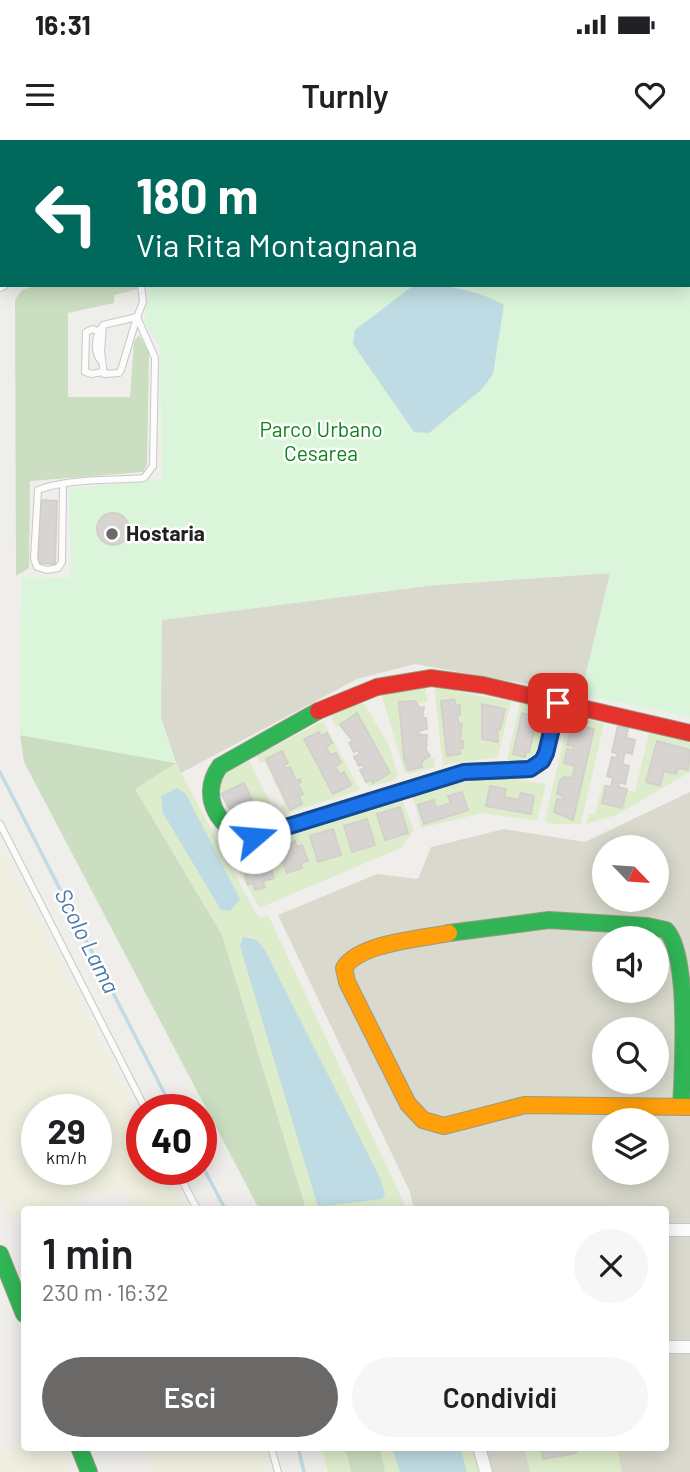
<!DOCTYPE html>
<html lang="it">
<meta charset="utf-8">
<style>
:root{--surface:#fff;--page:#f6f6f6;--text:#202124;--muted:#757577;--accent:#6a6968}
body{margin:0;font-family:Barlow,sans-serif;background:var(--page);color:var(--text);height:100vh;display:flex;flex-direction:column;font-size:26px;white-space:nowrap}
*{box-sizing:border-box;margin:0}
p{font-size:23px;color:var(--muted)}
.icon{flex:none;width:38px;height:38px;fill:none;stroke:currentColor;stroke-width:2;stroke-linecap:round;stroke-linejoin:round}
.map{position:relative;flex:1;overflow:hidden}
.side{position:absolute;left:21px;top:1066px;width:648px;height:245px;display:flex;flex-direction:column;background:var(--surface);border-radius:7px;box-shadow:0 4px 18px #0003}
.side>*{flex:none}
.top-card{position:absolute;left:0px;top:0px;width:691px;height:147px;box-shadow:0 4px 18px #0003;background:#00695c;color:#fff;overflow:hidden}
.needle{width:46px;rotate:115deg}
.controls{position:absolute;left:592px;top:695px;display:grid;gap:14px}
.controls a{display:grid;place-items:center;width:77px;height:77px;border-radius:50%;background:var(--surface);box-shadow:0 4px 18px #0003;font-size:35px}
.speed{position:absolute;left:21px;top:954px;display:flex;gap:14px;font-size:35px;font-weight:700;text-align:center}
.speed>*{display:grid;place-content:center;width:91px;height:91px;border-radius:50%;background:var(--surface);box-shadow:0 4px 18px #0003;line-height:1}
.speed small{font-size:18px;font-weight:400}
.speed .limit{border:10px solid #d22;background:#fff;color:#111}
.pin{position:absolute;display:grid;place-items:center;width:60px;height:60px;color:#fff;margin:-30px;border-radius:14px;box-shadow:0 4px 10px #0006}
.me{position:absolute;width:77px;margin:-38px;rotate:72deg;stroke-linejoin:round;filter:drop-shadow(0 0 5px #0008)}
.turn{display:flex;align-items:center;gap:24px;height:147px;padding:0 21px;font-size:32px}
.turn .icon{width:91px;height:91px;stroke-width:2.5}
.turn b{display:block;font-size:49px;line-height:60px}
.round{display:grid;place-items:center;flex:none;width:74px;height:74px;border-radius:37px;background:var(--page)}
.summary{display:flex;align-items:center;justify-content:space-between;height:119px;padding:0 21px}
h1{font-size:42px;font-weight:600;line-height:52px}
.primary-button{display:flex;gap:14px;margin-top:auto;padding:14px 21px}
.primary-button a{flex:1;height:80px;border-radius:42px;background:var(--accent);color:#fff;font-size:28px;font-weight:600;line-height:80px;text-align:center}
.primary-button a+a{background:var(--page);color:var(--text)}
.status{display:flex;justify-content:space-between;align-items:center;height:49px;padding:0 35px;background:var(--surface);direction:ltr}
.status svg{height:19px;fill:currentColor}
header{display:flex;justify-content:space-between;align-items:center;height:91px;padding:0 21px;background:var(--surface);font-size:32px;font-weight:600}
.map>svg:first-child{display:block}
.construction{fill:#d9d9cd;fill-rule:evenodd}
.farmland{fill:#efefdf;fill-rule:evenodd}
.grass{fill:#ddeccb}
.forest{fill:#cbdec1}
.park{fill:#daf5da}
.water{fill:#bfdbe3}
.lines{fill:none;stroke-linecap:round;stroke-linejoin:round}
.stream{stroke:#bfdbe3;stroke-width:3.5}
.building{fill:#d7d4d2;stroke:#d3d0cc;stroke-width:2}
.lane-casing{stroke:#c9c8c7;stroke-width:8}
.street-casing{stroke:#c9c8c7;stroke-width:14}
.fast-casing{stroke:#999a82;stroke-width:18}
.slow-casing{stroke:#999a82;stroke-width:18}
.jam-casing{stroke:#999a82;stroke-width:18}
.lane{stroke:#fdfcfc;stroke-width:6}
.street{stroke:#fdfcfc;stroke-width:12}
.fast{stroke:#30b455;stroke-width:16}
.slow{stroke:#ff9f0a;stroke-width:16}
.jam{stroke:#e5322d;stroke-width:16}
.route-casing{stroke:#114b97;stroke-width:18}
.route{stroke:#1a73e8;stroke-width:12}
.poi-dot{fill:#6a6968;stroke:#fff;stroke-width:2.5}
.labels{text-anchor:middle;stroke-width:5;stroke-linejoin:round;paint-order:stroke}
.park-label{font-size:21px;fill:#0c8416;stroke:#fff}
.poi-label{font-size:21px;font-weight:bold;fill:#222;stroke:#fff;text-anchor:start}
.water-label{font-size:23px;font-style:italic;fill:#4a7aab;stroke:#fff}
</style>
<div class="status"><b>16:31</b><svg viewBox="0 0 49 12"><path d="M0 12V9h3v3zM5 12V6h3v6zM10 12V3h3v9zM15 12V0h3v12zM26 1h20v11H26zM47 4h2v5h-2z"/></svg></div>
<header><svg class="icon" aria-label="menu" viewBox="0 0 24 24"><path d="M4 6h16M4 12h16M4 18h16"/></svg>Turnly<svg class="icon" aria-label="heart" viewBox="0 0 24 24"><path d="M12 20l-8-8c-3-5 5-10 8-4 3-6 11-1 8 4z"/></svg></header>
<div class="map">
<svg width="690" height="1332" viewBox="0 0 690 1332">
<rect width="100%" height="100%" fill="#f0eeeb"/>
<path class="construction" d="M611,433L581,554L415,524L357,539L181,633L176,623L161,578V480L435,445Z
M690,652V1332H485L479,1307H665V1069H414L410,1052L278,775L377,734L418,739L431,707L504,689L585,702ZM604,707H656V760H604ZM604,798H656V850H604ZM604,889H656V942H604ZM604,980H656V1032H604Z"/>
<path class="farmland" d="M0,707L142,985V1029H164L185,1069H132L125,1047L47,1069H24V1076L9,1080L0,1057ZM37,970H96V1029H37Z
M24,1306L60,1307L69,1332H0V1311Z
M147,1307H262L269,1332H154Z"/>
<path class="grass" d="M434,547L511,562L498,617L443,625Z
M426,548L427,562L418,563L426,619L434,618L435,627L408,634L404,631L382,556L400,549Z
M520,563L543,568L547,575C540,602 542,624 507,620Z
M356,564H364L388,603L398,635L395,640L368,647L366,642L371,640L373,643L390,633L357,574L336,587L331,576Z
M574,577L604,583L581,684H549L545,680L567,585Z
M323,581L360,650L285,674L281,666L285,665L265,621L260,623L257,616Z
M649,593L690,602V632L616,675L586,684L589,674H595L603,644L635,652Z
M249,621L277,676L242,687L232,680L218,646L224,633Z
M176,623L254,770L260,778L268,775L407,1069H306L222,795L135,649Z
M506,638L546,644L537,681L482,673L421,688L413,657L457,643Z
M402,660L414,690L401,708L259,768L232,718L235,712Z
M322,1307H345L351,1332H328Z
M380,1307H473L480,1332H385Z
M524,1307H617L622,1332H530Z"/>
<path class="forest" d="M39,145H137L138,149L114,155V163L68,173V257H130L134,202L139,195L149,212L147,324L143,332L30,341L29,428L16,436L15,160L22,150Z
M20,595L176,623L135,649L222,795L306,1069H259L24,622Z
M345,1307H380L385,1332H351Z"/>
<path class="park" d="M690,69V577L581,554L610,433L435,445L162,480L161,578L176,623L20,595L21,437L71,438L69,349L162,339L160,206L144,182L150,145H690Z"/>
<path class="water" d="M414,145C446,145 476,149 504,165L493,234L482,249L429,293L414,292L353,204L355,190Z
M177,648L186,654L240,759L230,771L221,770L163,673L161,656Z
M243,797L257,800L266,812L380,1038L385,1053L382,1059L318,1067L240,806Z
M392,1307H460L467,1332H400Z"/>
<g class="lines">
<path class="stream" d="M0,632L173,970
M201,1023L225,1069
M298,1307L304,1332"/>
</g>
<path class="building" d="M40,360L57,361L55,424L38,423Z
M97 389a16 16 0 1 1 32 0a16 16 0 1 1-32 0Z
M454,559L456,565H460V575H457L459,585L462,584L460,601H463V608H460V614L447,616L441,561Z
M415,561L420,568L424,567L422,578H426L427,589L418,591V595H427L426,610L430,616L421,622L422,627L408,630L404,619L399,562Z
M482,564L505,569L500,590L497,589L498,602L482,599Z
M357,573L390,633L373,643L371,640L366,642L360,630L364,628L362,624L359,626L354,617L360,614L357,610L354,612L349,603L353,601L340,585Z
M522,573L534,576L533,582L536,583L529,612H526L525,617L513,614Z
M618,586L628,588L626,598L635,600L632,614L625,612L622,624L629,626L625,644L619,642L618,647L627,649L622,668L602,663L606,646L611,647L613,638L607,636L612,617L617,618L618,614L612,612Z
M583,587L594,589L573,680L554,672L557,659L563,660L564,656L557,654L560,640L564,637L572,638L575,626L564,623L567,609L573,610L574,606L567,605L571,590L582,592Z
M319,592L321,596L327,593L332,603L326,607L330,615L336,613L341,623L335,626L340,635L344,632L351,645L333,654L304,599Z
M657,601L690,610L688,630L678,628L676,634L664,631L660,646L646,642Z
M282,611L288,623L284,625L286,629L290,627L296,641L300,639L301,642L298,644L303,654L299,656L302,664L290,670L266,619Z
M244,643L258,673L238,682L221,654Z
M490,646L506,649L504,657L519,660L521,653L534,656L531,674L486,666Z
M462,652L468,670L424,684L418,665L434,660L436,668L451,663L448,656Z
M400,667L408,693L385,700L377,674Z
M367,679L375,705L352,712L344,686Z
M333,689L341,715L318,722L310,696Z
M295,701L297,707L302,705L308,721L301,723L302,728L287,733L278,708Z
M265,711L274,738L263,741L265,747L255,750L253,743L248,745L242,724L254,720L252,715Z
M541,1307H575L576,1313L543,1319Z"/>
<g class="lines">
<defs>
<path id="lane" d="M137,177L121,230L119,233L104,234L101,212L103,185Z
M100,189C95,199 94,213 101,221
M98,192L93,189L86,192L85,232L92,234L102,232
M63,345L62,422L58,428L47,430L37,427L34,419L38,350C69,338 111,341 144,338L153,326L155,218L137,177L143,162L141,145
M0,684L146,970
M176,1029L197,1069
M271,1307L278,1332"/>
<path id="street" d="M48,2V0
M133,2V0
M221,2V0
M557,2V0
M0,145L2,144
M665,1090H690
M665,1207H690
M479,1307L486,1332"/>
<path id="fast" d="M318,571L220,626C198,656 219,693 254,697L464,632L530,629L542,621L546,613L558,563
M449,793L549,780L647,786L666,790C690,815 683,930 681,967
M0,1114L24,1174
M79,1307L89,1332"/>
<path id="slow" d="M449,793C421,799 359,803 344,828L347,842L408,964L423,980L444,986L525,965L690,967"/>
<path id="jam" d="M318,571L377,547L431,538L483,545L690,593"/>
</defs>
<use href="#lane" class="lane-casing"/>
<use href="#street" class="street-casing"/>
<use href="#fast" class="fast-casing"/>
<use href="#slow" class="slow-casing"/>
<use href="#jam" class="jam-casing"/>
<use href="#lane" class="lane"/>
<use href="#street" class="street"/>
<use href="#fast" class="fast"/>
<use href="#slow" class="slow"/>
<use href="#jam" class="jam"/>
</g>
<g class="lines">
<defs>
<path id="route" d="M254,697L464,632L530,629L542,621L546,613L558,563"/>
</defs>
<use href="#route" class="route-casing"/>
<use href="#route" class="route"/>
</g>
<circle class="poi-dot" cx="112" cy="394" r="7"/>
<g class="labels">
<g class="park-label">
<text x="321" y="297">Parco Urbano<tspan x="321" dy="24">Cesarea</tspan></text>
</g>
<g class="poi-label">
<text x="126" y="401">Hostaria</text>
</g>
<g class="water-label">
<text transform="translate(87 801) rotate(63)" y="8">Scolo Lama</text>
</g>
</g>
</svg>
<div class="controls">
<a><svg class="needle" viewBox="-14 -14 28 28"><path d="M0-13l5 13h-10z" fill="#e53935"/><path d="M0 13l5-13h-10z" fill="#757577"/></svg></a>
<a><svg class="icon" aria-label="sound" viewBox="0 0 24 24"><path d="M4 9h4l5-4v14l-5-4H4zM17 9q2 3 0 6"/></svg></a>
<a><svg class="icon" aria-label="search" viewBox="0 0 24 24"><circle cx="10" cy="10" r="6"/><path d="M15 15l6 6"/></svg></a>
<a><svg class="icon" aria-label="layers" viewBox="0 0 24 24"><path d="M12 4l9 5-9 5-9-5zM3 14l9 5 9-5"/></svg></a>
</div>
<div class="speed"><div>29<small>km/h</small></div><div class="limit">40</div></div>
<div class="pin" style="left:558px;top:563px;background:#d93025"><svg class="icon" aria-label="arrive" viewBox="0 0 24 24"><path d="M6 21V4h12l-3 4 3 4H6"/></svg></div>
<svg class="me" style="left:254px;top:697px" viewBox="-20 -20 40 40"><circle r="19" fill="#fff"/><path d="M0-13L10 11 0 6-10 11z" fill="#1a73e8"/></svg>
<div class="top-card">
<div class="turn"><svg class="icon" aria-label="left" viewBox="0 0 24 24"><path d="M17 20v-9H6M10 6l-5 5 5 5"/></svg><div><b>180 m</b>Via Rita Montagnana</div></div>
</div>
<section class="side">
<div class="summary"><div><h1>1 min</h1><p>230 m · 16:32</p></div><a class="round"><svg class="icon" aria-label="close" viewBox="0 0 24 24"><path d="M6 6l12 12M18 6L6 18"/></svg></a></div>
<div class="primary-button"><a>Esci</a><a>Condividi</a></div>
</section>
</div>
